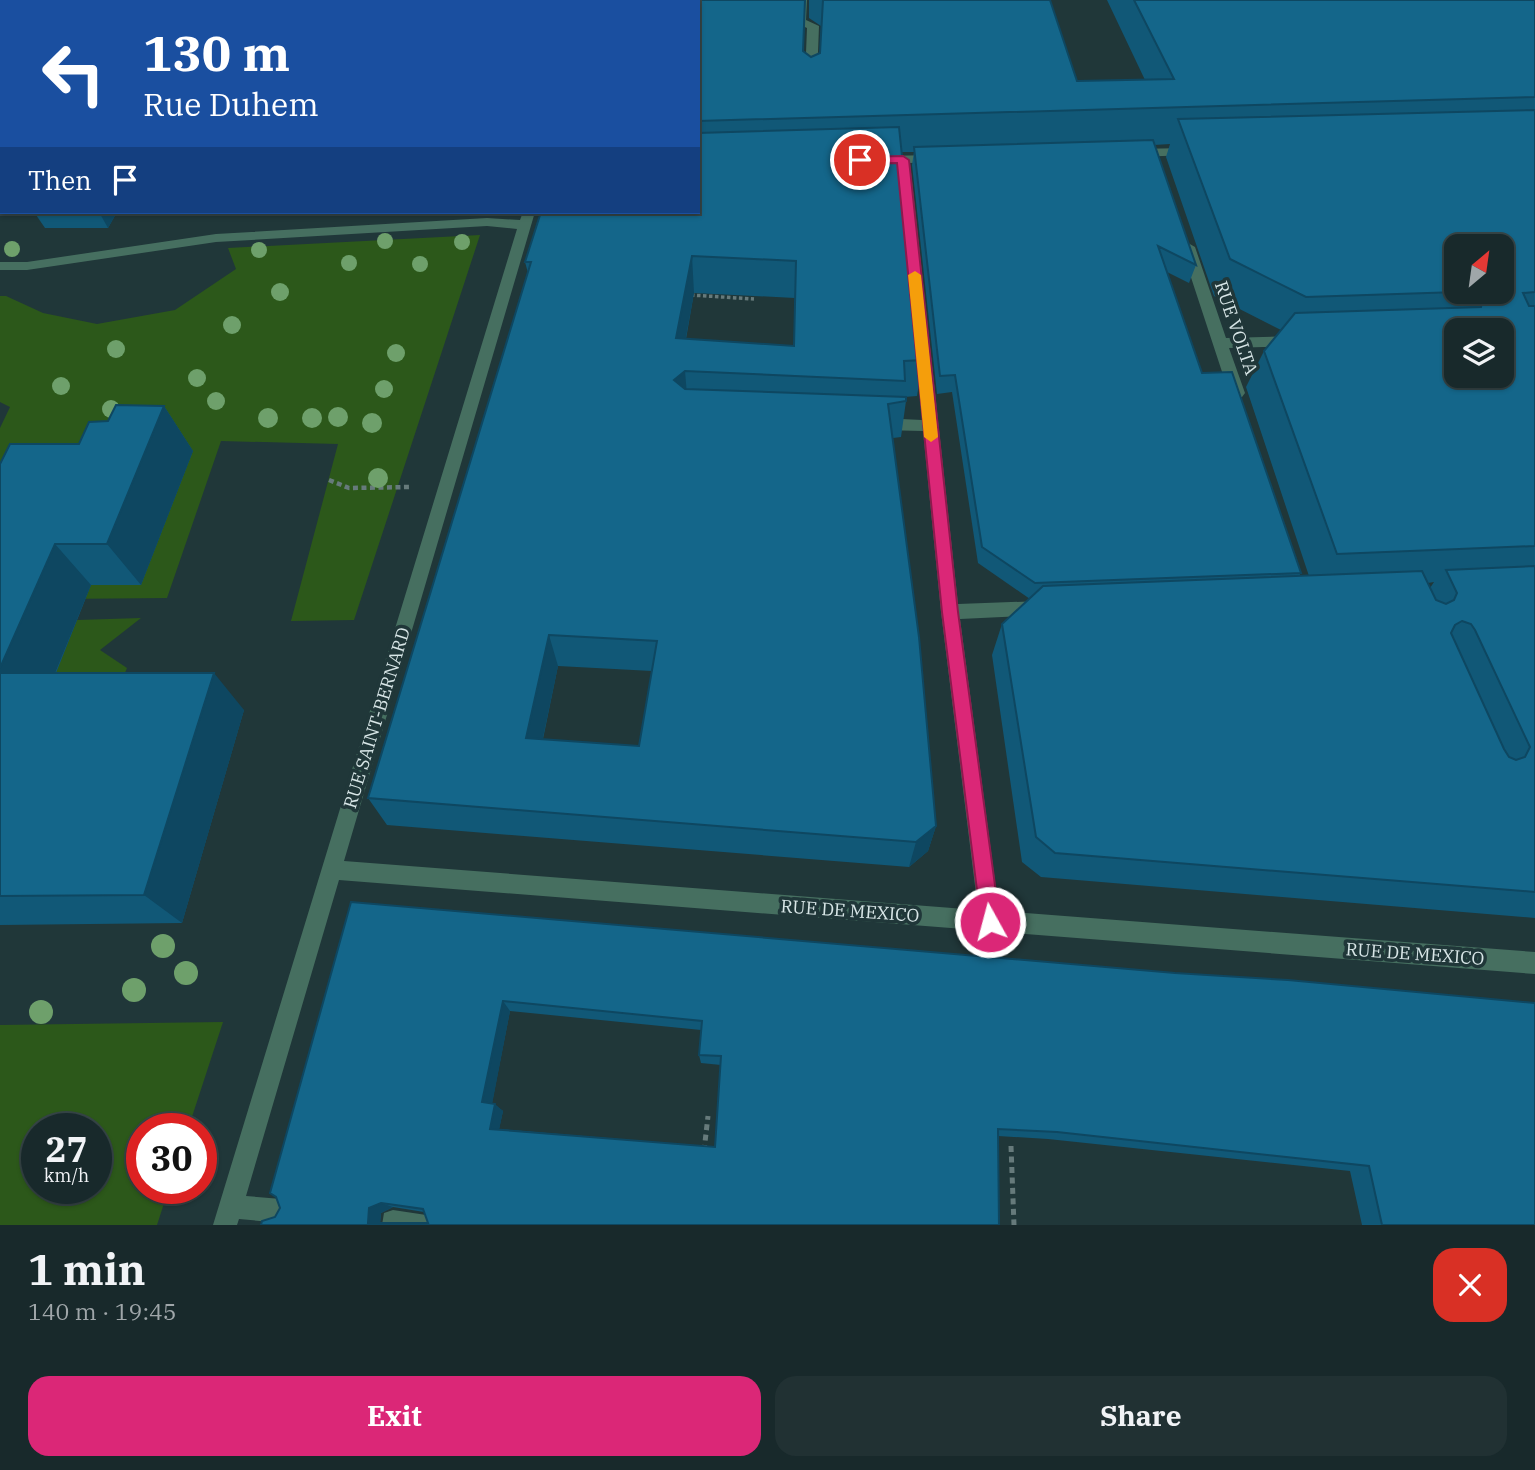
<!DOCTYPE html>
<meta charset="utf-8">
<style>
:root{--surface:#18292b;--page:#213133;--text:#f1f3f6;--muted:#9fa6a9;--line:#364547;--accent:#db2777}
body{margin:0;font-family:"IBM Plex Serif",serif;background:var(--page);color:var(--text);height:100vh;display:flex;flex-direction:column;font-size:26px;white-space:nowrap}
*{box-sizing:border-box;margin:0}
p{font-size:23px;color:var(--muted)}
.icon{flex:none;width:38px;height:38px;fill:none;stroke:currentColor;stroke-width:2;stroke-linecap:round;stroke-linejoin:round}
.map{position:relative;height:1225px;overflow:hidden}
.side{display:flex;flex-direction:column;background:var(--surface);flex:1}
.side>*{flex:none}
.banner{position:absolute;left:0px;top:0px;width:700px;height:214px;box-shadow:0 2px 5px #0004,0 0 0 2px var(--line);background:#1a4fa0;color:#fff;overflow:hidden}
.needle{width:46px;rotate:29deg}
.buttons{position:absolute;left:1444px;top:234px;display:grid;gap:14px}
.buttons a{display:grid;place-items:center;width:70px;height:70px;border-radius:14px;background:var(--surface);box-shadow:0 2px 5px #0004,0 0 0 2px var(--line);font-size:35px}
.speed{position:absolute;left:21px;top:1113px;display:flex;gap:14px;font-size:35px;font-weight:700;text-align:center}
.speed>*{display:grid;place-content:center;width:91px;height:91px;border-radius:50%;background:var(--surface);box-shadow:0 2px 5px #0004,0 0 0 2px var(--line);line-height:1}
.speed small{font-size:18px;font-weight:400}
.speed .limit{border:10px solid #d22;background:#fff;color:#111}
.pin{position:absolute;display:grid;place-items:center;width:60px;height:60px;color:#fff;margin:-30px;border:4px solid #fff;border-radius:50%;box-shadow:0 2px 7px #0007}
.me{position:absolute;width:77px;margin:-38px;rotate:353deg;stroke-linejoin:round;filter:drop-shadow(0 0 5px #0008)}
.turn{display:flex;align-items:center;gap:24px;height:147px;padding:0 28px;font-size:32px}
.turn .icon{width:91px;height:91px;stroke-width:2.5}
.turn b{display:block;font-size:49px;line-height:60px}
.then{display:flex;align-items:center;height:66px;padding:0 28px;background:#0003;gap:14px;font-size:26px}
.round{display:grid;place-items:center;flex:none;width:74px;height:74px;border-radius:21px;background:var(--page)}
.head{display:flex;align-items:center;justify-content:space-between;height:119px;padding:0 28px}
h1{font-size:42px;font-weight:700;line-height:52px}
.button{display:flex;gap:14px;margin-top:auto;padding:14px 28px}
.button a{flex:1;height:80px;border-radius:21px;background:var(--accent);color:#fff;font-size:28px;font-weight:700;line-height:80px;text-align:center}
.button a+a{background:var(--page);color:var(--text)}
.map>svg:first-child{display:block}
.green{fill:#2c581a;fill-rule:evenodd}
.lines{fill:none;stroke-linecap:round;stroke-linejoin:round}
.path-far2{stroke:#667a7b;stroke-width:3.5;stroke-dasharray:3.5 2.5;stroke-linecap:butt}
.path-far1{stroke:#667a7b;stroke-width:4.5;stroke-dasharray:5 3.5;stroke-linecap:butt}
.path{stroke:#667a7b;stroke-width:5;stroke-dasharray:6 4.5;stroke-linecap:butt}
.minor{fill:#466f60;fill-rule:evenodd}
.tree{fill:#6ea06b}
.wall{fill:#115877;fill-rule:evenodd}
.shaded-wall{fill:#0e4761}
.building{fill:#14668a;stroke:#0e4761;stroke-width:2;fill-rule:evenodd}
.route{fill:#db2777;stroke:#8e194d;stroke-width:2}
.slow{fill:#f59e0b}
.labels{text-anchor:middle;stroke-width:7;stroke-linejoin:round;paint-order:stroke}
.street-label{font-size:18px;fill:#d8e6e7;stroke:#203739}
</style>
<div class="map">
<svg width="1535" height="1225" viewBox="0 0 1535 1225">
<rect width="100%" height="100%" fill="#203739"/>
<path class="green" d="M480,235L354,620L291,621L338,444L221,441L167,598L58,599L0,576V428L10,407L0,402V296H6L43,313L97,324L175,310L236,269L228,248Z
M141,618L100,650L127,668L109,711L29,739L77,620Z
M223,1022L188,1129H142V1188H169L157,1225H0V1025ZM37,1129H96V1188H37Z"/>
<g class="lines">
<path class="path-far2" d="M691,295L754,299"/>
<path class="path-far1" d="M329,480L349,488L410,487"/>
<path class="path" d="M1011,1146L1014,1225
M704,1151L708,1116"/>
<path class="minor" d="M587,0H597V2H587Z
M797,0H807L806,20L819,26L817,78L811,82L805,78L807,28L794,22Z
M1189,148L1195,152L1193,155L1133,157L1127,153L1133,149Z
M937,155L941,156V162L910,163L958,604L1042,601L1048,603L1051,608L1048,613L1042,615L960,619L999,911L1535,952V974L339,880L246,1196L281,1199L289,1203L293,1211L289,1219L281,1223L239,1219L237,1225H213L517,229L487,226L216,242L27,270H0V262H27L216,234L487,218L520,220L523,212H535L344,861L978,910L941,612L923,431L880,430L872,424L880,418L922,420L897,163L881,164L875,160L881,156Z
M1188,243L1195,247L1226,338L1295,336L1302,341L1295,346L1229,348L1245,393L1242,397H1232L1229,393L1181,247Z
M393,1210L433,1216L436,1225H382L384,1213Z"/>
</g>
<g class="tree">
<circle cx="385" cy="241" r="8"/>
<circle cx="462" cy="242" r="8"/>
<circle cx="12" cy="249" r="8"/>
<circle cx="259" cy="250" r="8"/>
<circle cx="349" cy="263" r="8"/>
<circle cx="420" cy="264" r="8"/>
<circle cx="280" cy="292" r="9"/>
<circle cx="232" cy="325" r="9"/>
<circle cx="116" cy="349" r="9"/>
<circle cx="396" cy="353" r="9"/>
<circle cx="197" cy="378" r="9"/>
<circle cx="61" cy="386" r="9"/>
<circle cx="384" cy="389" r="9"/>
<circle cx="216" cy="401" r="9"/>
<circle cx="111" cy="409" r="9"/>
<circle cx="338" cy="417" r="10"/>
<circle cx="268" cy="418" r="10"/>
<circle cx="312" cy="418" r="10"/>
<circle cx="372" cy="423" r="10"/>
<circle cx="378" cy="478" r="10"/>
<circle cx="163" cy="946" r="12"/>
<circle cx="186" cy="973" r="12"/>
<circle cx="134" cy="990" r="12"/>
<circle cx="41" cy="1012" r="12"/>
</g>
<path class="wall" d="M79,0H231L230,2H80Z
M386,0H451L450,2H386Z
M809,0H1050L1077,81L1145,80L1107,0H1535V918L1041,877L1022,862L992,655L1002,624L1030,599L978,563L952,392L937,394L912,165L914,152H901L923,360L917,396L904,397L906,401L901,437L893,438L936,826L928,851L909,867L387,825L368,798L528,273L525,262L698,212V2L804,51L811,57L820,53L821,26L809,18ZM1170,144L1166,157L1214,296L1281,330L1264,351L1246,387L1309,576H1299L1301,573L1202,373L1167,272L1189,283L1196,265L1154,145ZM1502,247V292H1456ZM694,293L795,298L794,346L686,339ZM1434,582L1430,588L1428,583ZM558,666L652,671L639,746L543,739Z
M34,212H117L108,228H45Z
M164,406L193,451L141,585H91L56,673L244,710L182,923L0,925V464L79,444Z
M351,902L1175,973L1535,1225H1362L1350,1171L1048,1139L998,1136L999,1225H261L275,1217L280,1208ZM510,1011L701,1030L699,1055L701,1063L721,1065L715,1147L499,1129L503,1111L492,1103ZM393,1207L424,1212L428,1223H380L381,1213Z"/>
<path class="shaded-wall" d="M195,0H231L230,2H194Z
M433,0H451L450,2H434Z
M99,212H117L108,228Z
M692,256L694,293L679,375L676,338Z
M685,371L688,407L674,380Z
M164,406L193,451L141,585L107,544Z
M55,544L91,585L40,710L0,675V668Z
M549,635L558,666L537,766L526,738Z
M214,673L244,710L182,923L144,895Z
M936,826L928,851L909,867L916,842Z
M503,1001L510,1011L491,1110L482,1102Z
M495,1104L503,1111L498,1135L490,1129Z
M381,1203L393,1207L381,1213L380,1225L368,1223L369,1208Z"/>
<path class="building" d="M94,0H195L194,2H96Z
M601,0H805L803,51L811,57L820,53L823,0H1050L1077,81L1174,79L1134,0H1535V97L698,121V2H601Z
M1535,110V292L1523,293L1529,306H1535V546L1337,554L1264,351L1295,313L1481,307L1484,294L1481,292H1502V247H1456V292H1458L1306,297L1230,259L1178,119ZM1456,331H1502V376H1456Z
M899,127L923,360L904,361L905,381L685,371L674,380L685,389L906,397V401L888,404L919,637L936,826L916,842L368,798L531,262H525L541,212H698V133ZM692,256L796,261L794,346L676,338ZM549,635L657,641L639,746L526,738Z
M1153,140L1196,265L1158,246L1202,373L1232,372L1301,573L1035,583L982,547L955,375L940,376L914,147Z
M116,405L164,406L107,544H55L0,668V464L10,444H79L89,422L108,421Z
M1535,566V892L1055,853L1036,837L1002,624L1043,586L1422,571L1436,600L1446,604L1454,600L1457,593L1446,570ZM1462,621L1471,624L1475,630L1530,747L1525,757L1516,760L1509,757L1504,749L1451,633L1455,625Z
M0,673H214L144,895L0,896Z
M351,902L1175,973L1288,980L1535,1003V1225H1382L1369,1166L1057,1132L998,1129L999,1225H261L262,1221L275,1217L280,1208L276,1197L270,1193ZM503,1001L702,1021L699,1055L721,1056L715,1147L490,1129L495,1104L482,1102ZM381,1203L423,1209L428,1223H368L369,1208Z"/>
<path class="route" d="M903,156L909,160L958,612L1000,922L997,929L990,931L983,929L981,922L942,612L897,163L860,164L855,160L860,157Z"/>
<path class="slow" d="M915,271L921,275L938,437L931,442L924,437L908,275Z"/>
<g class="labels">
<g class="street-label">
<text transform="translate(1236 328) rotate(71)" y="6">RUE VOLTA</text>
<text transform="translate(377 718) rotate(-73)" y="6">RUE SAINT-BERNARD</text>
<text transform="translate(850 911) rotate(4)" y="6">RUE DE MEXICO</text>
<text transform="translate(1415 954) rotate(4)" y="6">RUE DE MEXICO</text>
</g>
</g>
</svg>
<div class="buttons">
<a><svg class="needle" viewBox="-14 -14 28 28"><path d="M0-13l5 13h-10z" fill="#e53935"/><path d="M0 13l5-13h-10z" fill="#9fa6a9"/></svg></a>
<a><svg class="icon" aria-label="layers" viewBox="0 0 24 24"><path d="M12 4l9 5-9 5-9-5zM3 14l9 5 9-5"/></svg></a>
</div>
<div class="speed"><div>27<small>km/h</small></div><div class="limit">30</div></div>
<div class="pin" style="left:860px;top:160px;background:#d93025"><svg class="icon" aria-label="arrive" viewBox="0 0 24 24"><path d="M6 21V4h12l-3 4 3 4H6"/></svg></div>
<svg class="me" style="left:990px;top:922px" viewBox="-20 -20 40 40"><circle r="17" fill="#db2777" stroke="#fff" stroke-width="3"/><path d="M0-11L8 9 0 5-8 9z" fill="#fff"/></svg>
<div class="banner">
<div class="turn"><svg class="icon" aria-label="left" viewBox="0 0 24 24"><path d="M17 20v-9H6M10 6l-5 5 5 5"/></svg><div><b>130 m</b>Rue Duhem</div></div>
<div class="then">Then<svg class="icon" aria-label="arrive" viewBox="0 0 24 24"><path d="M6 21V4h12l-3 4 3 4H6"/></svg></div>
</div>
</div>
<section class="side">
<div class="head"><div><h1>1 min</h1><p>140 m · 19:45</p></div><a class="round" style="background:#d93025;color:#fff"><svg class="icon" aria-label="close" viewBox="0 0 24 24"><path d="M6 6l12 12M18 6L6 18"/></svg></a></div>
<div class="button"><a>Exit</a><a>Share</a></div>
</section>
